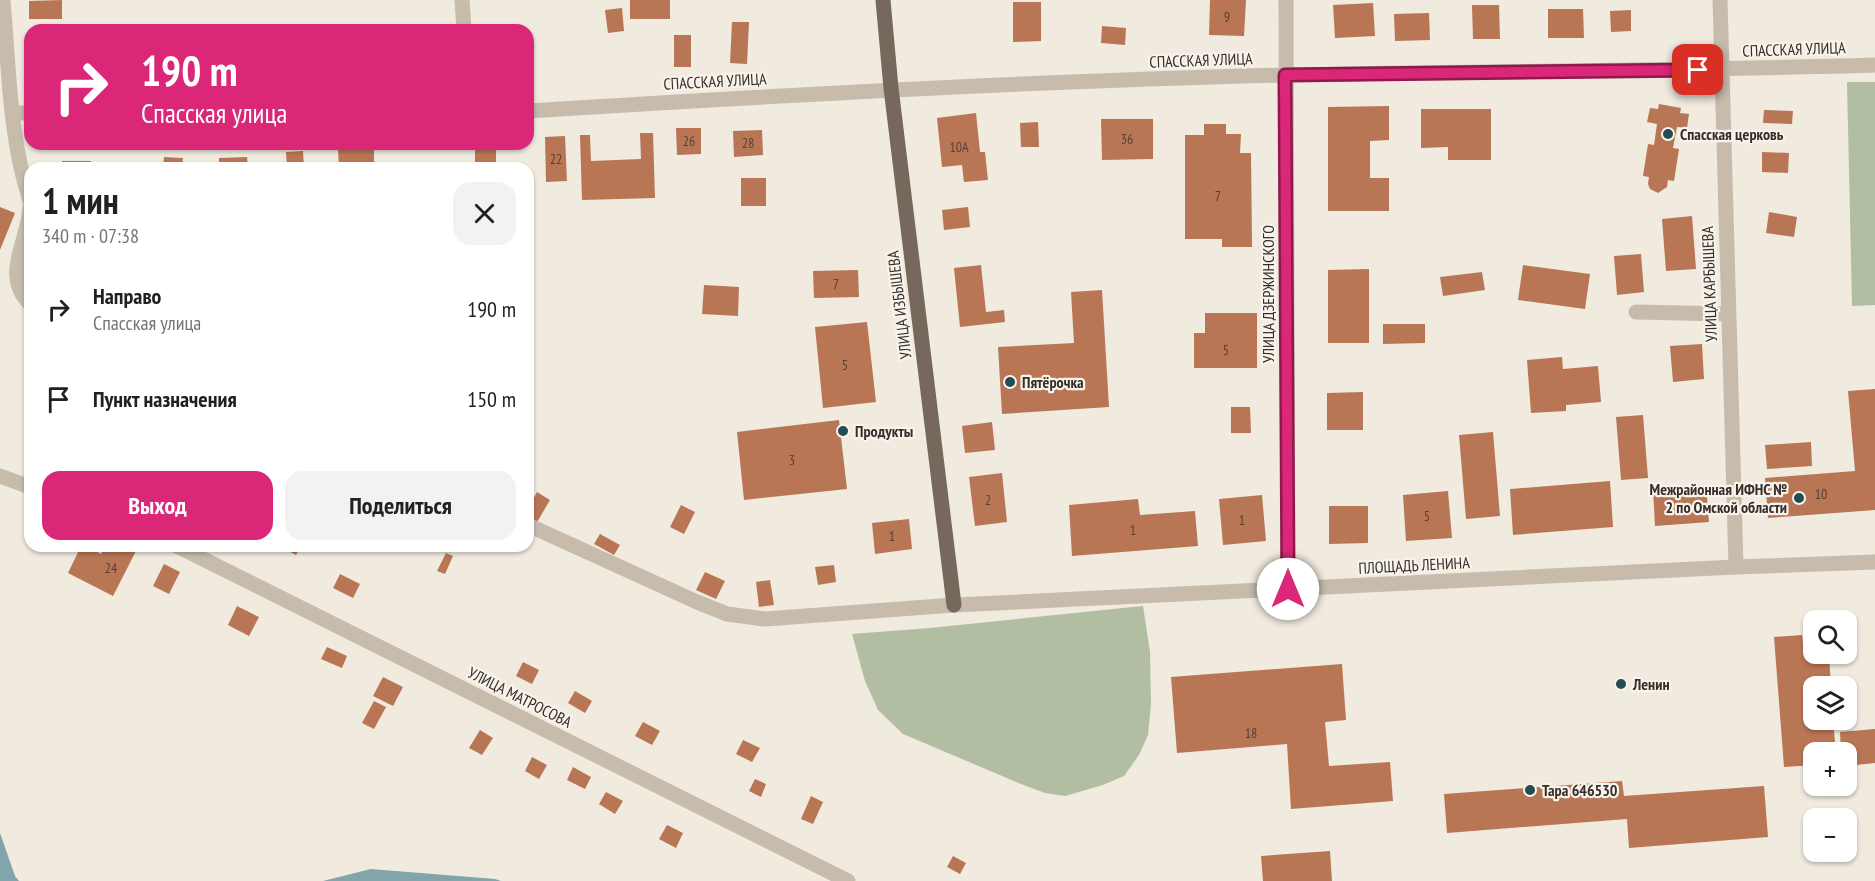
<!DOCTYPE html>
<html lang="ru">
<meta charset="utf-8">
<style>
:root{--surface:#fff;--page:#f2f2f2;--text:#202124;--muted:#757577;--accent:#db2777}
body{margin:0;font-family:"PT Sans Narrow",sans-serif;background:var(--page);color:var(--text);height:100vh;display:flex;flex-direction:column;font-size:22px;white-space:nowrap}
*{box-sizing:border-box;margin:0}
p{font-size:20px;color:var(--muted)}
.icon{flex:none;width:33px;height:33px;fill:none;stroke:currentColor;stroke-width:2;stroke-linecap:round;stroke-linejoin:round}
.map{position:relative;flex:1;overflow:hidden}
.side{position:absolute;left:24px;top:162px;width:510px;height:390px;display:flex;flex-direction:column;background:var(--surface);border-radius:18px;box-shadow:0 2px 4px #0004}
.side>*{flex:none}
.banner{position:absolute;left:24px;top:24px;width:510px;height:126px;border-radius:18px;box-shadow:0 2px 4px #0004;background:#db2777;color:#fff;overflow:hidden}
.tools{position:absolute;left:1803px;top:610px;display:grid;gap:12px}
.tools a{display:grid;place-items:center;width:54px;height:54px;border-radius:12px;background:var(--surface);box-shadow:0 2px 4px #0004;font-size:30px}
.pin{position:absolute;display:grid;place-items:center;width:51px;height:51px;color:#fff;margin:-26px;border-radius:12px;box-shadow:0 3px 9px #0006}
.me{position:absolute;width:66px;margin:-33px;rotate:0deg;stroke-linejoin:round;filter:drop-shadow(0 0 4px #0008)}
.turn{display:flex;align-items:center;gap:21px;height:126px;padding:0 18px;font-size:27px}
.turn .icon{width:78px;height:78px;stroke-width:2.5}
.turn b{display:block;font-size:42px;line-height:51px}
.round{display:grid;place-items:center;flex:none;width:63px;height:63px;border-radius:18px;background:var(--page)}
.summary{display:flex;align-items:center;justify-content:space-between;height:102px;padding:0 18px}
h1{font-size:36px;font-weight:800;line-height:45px}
.button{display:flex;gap:12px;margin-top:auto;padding:12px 18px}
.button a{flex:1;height:69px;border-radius:18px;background:var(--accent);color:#fff;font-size:24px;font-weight:800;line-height:69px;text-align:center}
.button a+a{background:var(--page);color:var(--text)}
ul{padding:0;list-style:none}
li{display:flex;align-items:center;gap:18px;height:90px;padding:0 18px}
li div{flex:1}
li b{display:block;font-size:22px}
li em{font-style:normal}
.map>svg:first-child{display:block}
.green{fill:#b1bea1}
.water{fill:#81a5aa}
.building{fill:#b97655}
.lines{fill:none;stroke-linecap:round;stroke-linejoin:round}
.minor{stroke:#c7bbac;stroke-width:15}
.major{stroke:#76685d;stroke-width:15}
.route-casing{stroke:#8e194d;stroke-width:15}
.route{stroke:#db2777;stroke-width:10}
.poi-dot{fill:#244c53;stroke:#f8f3eb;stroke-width:2}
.labels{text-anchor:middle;stroke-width:4.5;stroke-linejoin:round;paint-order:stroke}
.number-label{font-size:14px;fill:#574135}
.street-label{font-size:16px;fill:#362f2a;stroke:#f8f3eb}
.poi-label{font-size:16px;font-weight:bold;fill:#362f2a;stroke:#f8f3eb;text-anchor:start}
</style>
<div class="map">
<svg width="1875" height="881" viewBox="0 0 1875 881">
<rect width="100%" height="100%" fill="#f0eadf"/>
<path class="green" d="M1847,82H1875V305L1852,306Z
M1143,606L1150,652L1151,704L1148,735L1139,755L1124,776L1103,785L1065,796L1045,793L1021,784L903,734L878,710L865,681L852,634L930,628Z"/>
<path class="water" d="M0,833L15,876L19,881H0Z
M371,869L495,879L501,881H323Z"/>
<path class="building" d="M62,0V19H29V1Z
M630,0H670V19H630Z
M1210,0H1246L1244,36L1209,35Z
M1013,2H1041V41L1013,42Z
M1373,3L1375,36L1335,38L1333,5Z
M1472,5H1499L1500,39H1473Z
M622,8L624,31L608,33L605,10Z
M1548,9H1583L1584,38H1548Z
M1631,10V31L1611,32L1610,11Z
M1429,13L1430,40L1395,41L1394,14Z
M732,22H749L747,64L730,63Z
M1102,26L1126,28L1125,45L1101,43Z
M674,35H691V67H674Z
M1659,104L1681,108L1680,113L1689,114L1687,128L1677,127L1673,148L1679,149L1674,181L1668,180L1667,187L1658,193L1650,189L1648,184L1649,177L1643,176L1648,144L1654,145L1657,124L1647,122L1650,108L1658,109Z
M1389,106V140L1370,141V178H1389V211H1328V107Z
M1421,109H1491V160H1448V147L1421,148Z
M1764,110L1793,111L1792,124L1763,123Z
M976,113L980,152H985L988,180L964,182L962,165L942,167L937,118Z
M1101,119H1153V159L1102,160Z
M1038,122L1039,147H1021L1020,123Z
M1204,124H1226V134H1241L1240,153H1251L1252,247H1222V239H1185V135H1204Z
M676,128H701V154L677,155Z
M762,130L763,155L734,157L733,131Z
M640,133H653L655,198L582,200L580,135H590L591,161L641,159Z
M565,136L567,181L546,182L545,137Z
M475,144H496V168H475Z
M374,148V168H339L338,149Z
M303,151L304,168H287L286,152Z
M1762,152L1789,153L1788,173L1762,172Z
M164,157L183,158L182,168H163Z
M247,157L248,168H219V158Z
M62,161H91V168H62Z
M741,178H766V206H741Z
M0,207L15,213L0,250Z
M968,207L970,227L944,230L942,210Z
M1769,212L1797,217L1794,237L1766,233Z
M1692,216L1696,269L1666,271L1662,219Z
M1641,254L1644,292L1617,295L1614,256Z
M981,265L986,312L1004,310L1005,322L960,327L954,268Z
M1523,265L1590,274L1585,309L1518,300Z
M1369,269V343H1328V270Z
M858,270L859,297L814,298L813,271Z
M1482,272L1485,290L1443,296L1440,277Z
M704,285L739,287L738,316L702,314Z
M1102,290L1109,407L1002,414L998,347L1074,343L1071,292Z
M1205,313H1257V368H1194V333H1205Z
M867,322L876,402L823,408L815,327Z
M1383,324H1425V343L1383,344Z
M1702,344L1704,379L1673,382L1670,346Z
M1562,357L1563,369L1598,366L1601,402L1566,405V411L1531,413L1527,360Z
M1875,389V510L1768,518L1765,478L1855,471L1848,391Z
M1363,392V430H1327V393Z
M1231,407H1250L1251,433H1231Z
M1643,415L1648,478L1621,480L1616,417Z
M839,420L847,489L744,500L737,432Z
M992,422L995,450L965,453L962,426Z
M1493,432L1500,516L1466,519L1459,435Z
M1811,442L1812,466L1767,469L1765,445Z
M1002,473L1007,522L975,526L969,477Z
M1610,481L1613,527L1513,535L1510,489Z
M1706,485L1709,522L1655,526L1653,489Z
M1448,491L1452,538L1406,541L1403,495Z
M537,492L550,500L536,524L528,520V509Z
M1262,495L1266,541L1223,545L1219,499Z
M1138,499L1140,515L1195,511L1198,546L1072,556L1069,505Z
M681,505L695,512L684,534L670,527Z
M1329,506H1368V543L1329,544Z
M909,519L912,549L875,554L872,523Z
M600,534L620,545L614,555L594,544Z
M81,546H86L101,554L105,546H126L136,551L113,596L68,573Z
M284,546H301L296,555L283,548Z
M446,553L453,556L445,574L437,571Z
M164,564L180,572L169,594L153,586Z
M834,565L836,582L818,585L815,567Z
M705,572L725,581L716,599L696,590Z
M340,574L360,584L353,598L333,588Z
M770,580L774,605L759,607L756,582Z
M237,606L259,617L249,636L228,625Z
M1802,635L1804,651H1814V654H1829L1831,687H1814V720H1833L1836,753H1814V765L1784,767L1774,637Z
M327,647L347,656L342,668L321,659Z
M523,662L539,670L532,684L516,676Z
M1342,664L1346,720L1325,722L1329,766L1390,762L1393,801L1291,809L1287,744L1177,753L1171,677Z
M383,677L403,687L393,706L373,696Z
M575,691L592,701L585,713L568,703Z
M374,701L386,707L374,729L362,723Z
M643,722L660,731L652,745L635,736Z
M1875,729V763L1846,766V753H1841L1840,732Z
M480,730L493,738L482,755L469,748Z
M743,740L760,748L752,762L736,754Z
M532,757L547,765L539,779L525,771Z
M573,767L591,777L585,789L567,780Z
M755,779L766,784L761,797L749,791Z
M1622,781L1624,796L1764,786L1768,837L1629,848L1627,819L1447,833L1444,794Z
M606,792L623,801L615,814L599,804Z
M811,796L823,802L813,824L801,819Z
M667,825L683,833L676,848L659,839Z
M1330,851L1332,881H1263L1261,856Z
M953,856L966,863L960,874L947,867Z"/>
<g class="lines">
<path class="minor" d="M3,0C9,67 9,137 30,201
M462,0L464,30
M1286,0L1288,589
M1720,0L1736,567
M528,111C780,95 1033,81 1286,75C1482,71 1679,71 1875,65
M13,113H30
M30,208C28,242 1,275 30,304
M1636,312L1728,314
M0,476L30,487
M528,525L697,602L727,614L765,619L954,605L1736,567L1875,562
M177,546L848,881"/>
<path class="major" d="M883,0L891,88L954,605"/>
</g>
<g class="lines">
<defs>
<path id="route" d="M1288,589L1285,75L1698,70"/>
</defs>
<use href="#route" class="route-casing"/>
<use href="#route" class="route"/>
</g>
<g class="poi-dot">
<circle cx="1668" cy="134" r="6"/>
<circle cx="1010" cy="382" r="6"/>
<circle cx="843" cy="431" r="6"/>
<circle cx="1799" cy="498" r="6"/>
<circle cx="1621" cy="684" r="6"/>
<circle cx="1530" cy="790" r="6"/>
</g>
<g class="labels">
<g class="number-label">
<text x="1227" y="22">9</text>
<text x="1127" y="144">36</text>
<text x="689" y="146">26</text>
<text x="748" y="148">28</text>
<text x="959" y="152">10А</text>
<text x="556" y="164">22</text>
<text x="1218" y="201">7</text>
<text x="836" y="289">7</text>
<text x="1226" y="355">5</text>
<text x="845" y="370">5</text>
<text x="792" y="465">3</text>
<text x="1821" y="499">10</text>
<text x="988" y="505">2</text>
<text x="1427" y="521">5</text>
<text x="1242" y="525">1</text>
<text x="1133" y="535">1</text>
<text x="892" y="541">1</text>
<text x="111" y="573">24</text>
<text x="1251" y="738">18</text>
</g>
<g class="street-label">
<text transform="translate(1794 49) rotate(-2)" y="6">СПАССКАЯ УЛИЦА</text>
<text transform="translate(1201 60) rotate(-2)" y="6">СПАССКАЯ УЛИЦА</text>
<text transform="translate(715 81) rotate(-3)" y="6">СПАССКАЯ УЛИЦА</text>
<text transform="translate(1709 284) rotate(-92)" y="6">УЛИЦА КАРБЫШЕВА</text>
<text transform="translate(1268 294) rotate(-90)" y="6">УЛИЦА ДЗЕРЖИНСКОГО</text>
<text transform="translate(899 305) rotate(-97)" y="6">УЛИЦА ИЗБЫШЕВА</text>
<text transform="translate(1414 565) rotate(-3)" y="6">ПЛОЩАДЬ ЛЕНИНА</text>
<text transform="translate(520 697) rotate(27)" y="6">УЛИЦА МАТРОСОВА</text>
</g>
<g class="poi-label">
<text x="1680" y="140">Спасская церковь</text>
<text x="1022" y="388">Пятёрочка</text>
<text x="855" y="437">Продукты</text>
<text x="1787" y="495" text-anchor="end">Межрайонная ИФНС №<tspan x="1787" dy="18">2 по Омской области</tspan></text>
<text x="1633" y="690">Ленин</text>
<text x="1542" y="796">Тара 646530</text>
</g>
</g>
</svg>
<div class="tools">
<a><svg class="icon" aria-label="search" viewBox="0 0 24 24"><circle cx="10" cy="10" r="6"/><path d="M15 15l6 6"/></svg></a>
<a><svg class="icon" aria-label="layers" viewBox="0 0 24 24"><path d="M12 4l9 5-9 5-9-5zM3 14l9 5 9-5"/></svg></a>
<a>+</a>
<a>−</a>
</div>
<div class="pin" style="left:1698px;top:70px;background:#d93025"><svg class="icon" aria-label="arrive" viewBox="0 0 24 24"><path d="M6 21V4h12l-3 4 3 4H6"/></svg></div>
<svg class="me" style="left:1288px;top:589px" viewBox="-20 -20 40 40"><circle r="19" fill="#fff"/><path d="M0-13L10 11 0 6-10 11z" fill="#db2777"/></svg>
<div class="banner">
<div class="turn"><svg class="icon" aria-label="right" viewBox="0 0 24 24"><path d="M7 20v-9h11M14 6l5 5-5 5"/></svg><div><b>190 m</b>Спасская улица</div></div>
</div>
<section class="side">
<div class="summary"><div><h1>1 мин</h1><p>340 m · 07:38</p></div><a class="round"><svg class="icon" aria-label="close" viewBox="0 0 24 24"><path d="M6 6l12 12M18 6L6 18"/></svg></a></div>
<ul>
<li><svg class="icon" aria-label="right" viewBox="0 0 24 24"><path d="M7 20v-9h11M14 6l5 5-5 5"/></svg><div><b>Направо</b><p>Спасская улица</p></div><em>190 m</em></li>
<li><svg class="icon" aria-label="arrive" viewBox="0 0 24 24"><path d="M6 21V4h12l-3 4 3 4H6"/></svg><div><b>Пункт назначения</b></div><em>150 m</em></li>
</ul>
<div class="button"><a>Выход</a><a>Поделиться</a></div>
</section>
</div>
